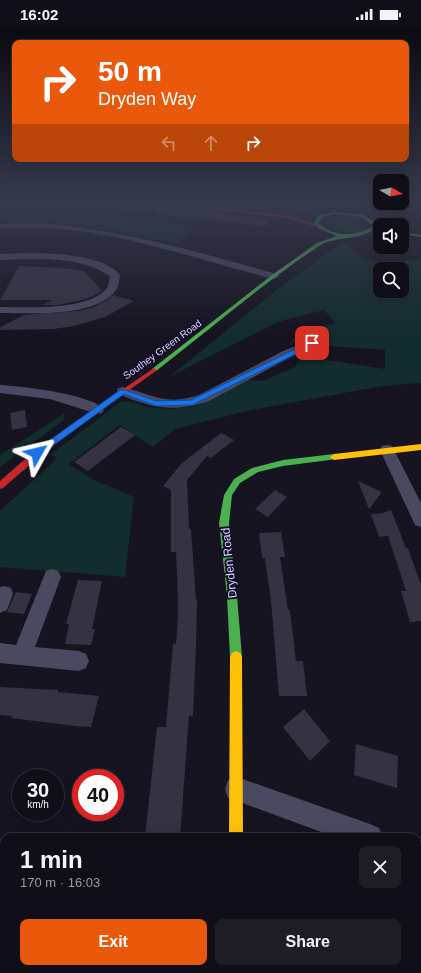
<!DOCTYPE html>
<meta charset="utf-8">
<style>
:root{--surface:#100f19;--page:#1e1d26;--text:#f1f3f6;--muted:#9c9ca2;--line:#302f38;--accent:#ea580c}
body{margin:0;font-family:Helvetica,sans-serif;background:var(--page);color:var(--text);height:100vh;display:flex;flex-direction:column;font-size:15px;white-space:nowrap}
*{box-sizing:border-box;margin:0}
p{font-size:13px;color:var(--muted)}
.icon{flex:none;width:22px;height:22px;fill:none;stroke:currentColor;stroke-width:2;stroke-linecap:round;stroke-linejoin:round}
.map{position:relative;flex:1;overflow:hidden}
.details{position:absolute;left:0px;top:805px;width:421px;height:140px;display:flex;flex-direction:column;background:var(--surface);border-radius:12px 12px 0 0;box-shadow:0 4px 16px #0002,0 0 0 1px var(--line)}
.details>*{flex:none}
.hud{position:absolute;left:12px;top:12px;width:397px;height:122px;border-radius:8px;box-shadow:0 4px 16px #0002,0 0 0 1px var(--line);background:#ea580c;color:#fff;overflow:hidden}
.needle{width:26px;rotate:99deg}
.controls{position:absolute;left:373px;top:146px;display:grid;gap:8px}
.controls a{display:grid;place-items:center;width:36px;height:36px;border-radius:8px;background:var(--surface);box-shadow:0 4px 16px #0002,0 0 0 1px var(--line);font-size:20px}
.speed{position:absolute;left:12px;top:741px;display:flex;gap:8px;font-size:20px;font-weight:700;text-align:center}
.speed>*{display:grid;place-content:center;width:52px;height:52px;border-radius:50%;background:var(--surface);box-shadow:0 4px 16px #0002,0 0 0 1px var(--line);line-height:1}
.speed small{font-size:10px;font-weight:400}
.speed .limit{border:6px solid #d22;background:#fff;color:#111}
.pin{position:absolute;display:grid;place-items:center;width:34px;height:34px;color:#fff;margin:-17px;border-radius:8px;box-shadow:0 2px 6px #0006}
.me{position:absolute;width:44px;margin:-22px;rotate:53deg;stroke-linejoin:round;filter:drop-shadow(0 0 3px #0008)}
.turn{display:flex;align-items:center;gap:14px;height:84px;padding:0 20px;font-size:18px}
.turn .icon{width:52px;height:52px;stroke-width:2.5}
.turn b{display:block;font-size:28px;line-height:34px}
.lanes{display:flex;align-items:center;height:38px;padding:0 20px;background:#0003;justify-content:center;gap:20px;direction:ltr}
.lanes .off{opacity:.35}
.round{display:grid;place-items:center;flex:none;width:42px;height:42px;border-radius:8px;background:var(--page)}
.head{display:flex;align-items:center;justify-content:space-between;height:68px;padding:0 20px}
h1{font-size:24px;font-weight:700;line-height:30px}
.primary-button{display:flex;gap:8px;margin-top:auto;padding:8px 20px}
.primary-button a{flex:1;height:46px;border-radius:8px;background:var(--accent);color:#fff;font-size:16px;font-weight:700;line-height:46px;text-align:center}
.primary-button a+a{background:var(--page);color:var(--text)}
.status{display:flex;justify-content:space-between;align-items:center;height:28px;padding:0 20px;background:var(--surface);direction:ltr}
.status svg{height:11px;fill:currentColor}
.map>svg:first-child{display:block}
.green{fill:#132c2d;fill-rule:evenodd}
.building{fill:#343243}
.lines{fill:none;stroke-linecap:round;stroke-linejoin:round}
.street{fill:#4a4962;fill-rule:evenodd}
.fast{fill:#4caf50;fill-rule:evenodd}
.slow{fill:#ffc107;fill-rule:evenodd}
.jam{fill:#c62828;fill-rule:evenodd}
.route{fill:#1a73e8;stroke:#114b97}
.labels{text-anchor:middle;stroke-width:4;stroke-linejoin:round;paint-order:stroke}
.far-street-label{font-size:10px;fill:#d9d4ff;stroke:#130f26}
.street-label{font-size:12px;fill:#d9d4ff;stroke:#130f26}
</style>
<div class="status"><b>16:02</b><svg viewBox="0 0 49 12"><path d="M0 12V9h3v3zM5 12V6h3v6zM10 12V3h3v9zM15 12V0h3v12zM26 1h20v11H26zM47 4h2v5h-2z"/></svg></div>
<div class="map">
<svg width="421" height="945" viewBox="0 0 421 945">
<rect width="100%" height="100%" fill="#161421"/>
<path class="green" d="M0,173H21L20,174L196,199L176,216C116,203 62,190 0,195Z
M366,178L389,181L387,192L392,196L388,197C379,193 368,188 366,178Z
M342,188L359,190L367,197C361,210 333,205 325,196L327,192Z
M346,215C351,220 355,225 361,229C377,239 402,230 421,233V355L382,358L251,382L175,401L153,419L120,397L69,436L92,451L134,469L125,549L0,539V483L57,430L51,426L122,373L134,374L146,379L171,381L196,378L248,352L262,353L295,339L303,328L385,341V322L318,317L303,309L289,317L297,305L336,295L324,282L278,294L169,349L274,264L340,216ZM380,241H402V263H380Z
M65,385L64,392L0,439V427Z"/>
<path class="building" d="M188,173H243L278,177L275,183Z
M156,178L269,191L265,198L156,186Z
M19,238L62,240L84,243L102,263L86,271L57,277H42L53,272H0Z
M113,267L134,273L105,289L74,298L53,301L0,302V299L24,287L79,283L94,279L107,272Z
M25,382L27,399L12,402L10,385Z
M121,399L135,407L88,443L74,434Z
M221,405L234,412L211,430L207,428L187,452L189,501H191L196,571H197L196,617L193,688H189L180,809H145L157,699H166L173,616H176L178,588V570L176,524H171V462L163,458L182,435Z
M358,453L382,464L369,481Z
M275,462L287,469L268,489L255,481Z
M391,482L406,520H408L421,557V593L410,594L401,563H406L388,508L379,509L371,486L383,485Z
M281,504L285,529H280L288,582H290L296,633H303L307,668H279L271,573L265,530H262L259,505Z
M78,552L102,553L92,601H95L91,617L65,616L69,596H66Z
M16,564L32,566L24,586L7,584Z
M0,659L58,662V664L99,668L91,699L75,698L11,690L12,688L0,687Z
M304,681L330,713L310,733L283,699Z
M356,716L398,728L397,760L354,747Z"/>
<g class="lines">
<path class="street" d="M35,195C118,200 197,224 277,246L279,248L274,251C206,234 140,210 70,202C47,199 23,200 0,200V196Z
M0,226C30,225 100,222 120,247C119,252 119,258 116,262C96,290 31,285 0,285V279C26,279 90,283 107,260C109,257 109,251 110,248C78,227 36,231 0,232Z
M312,312L316,313L318,315L316,317L291,329L209,373C174,385 152,380 118,366L117,363L118,360L123,359C154,367 165,378 199,367L283,323Z
M0,357C19,358 94,366 104,382L102,385L97,386L50,371L0,365Z
M387,417L392,418L394,422L421,475V499L415,497L380,422L382,418Z
M52,541L58,543L61,549L35,619L79,623L86,626L89,633L86,640L79,643L0,635V615L16,617L46,543Z
M4,558L11,560L13,566L7,582L0,585V559Z
M237,749L370,796L379,800L383,809H335L237,773L228,770L225,761L228,752Z
M417,812L421,813V839L417,838Z
M215,941H245V945H215Z"/>
<path class="fast" d="M334,184L364,187L376,195V200C361,213 337,207 319,218C262,256 210,301 156,343H152V341L272,247L317,215L337,208L320,201L314,195L319,187ZM334,186L361,189L372,197V199C354,209 334,209 318,195L323,189Z
M402,204L421,207V209L402,206Z
M334,426L337,427L338,429L337,431L283,438L258,444L240,455L232,467L229,495L237,568L242,629L240,633L236,635L232,633L230,629L227,568L219,495L224,467L234,451L252,440L283,432Z"/>
<path class="slow" d="M421,416V422L334,432L330,429L334,426Z
M236,623L240,625L242,629L243,809H229L230,629L232,625Z"/>
<path class="jam" d="M146,173H159L289,188L320,198L318,199L288,190Z
M154,340L157,342L156,343C103,380 51,417 3,460L0,461V453L33,424L72,396Z"/>
</g>
<linearGradient id="sky" x2="0" y2="1"><stop stop-color="#0c0b12"/><stop offset="0.57" stop-color="#363a4e"/><stop offset="1" stop-color="#363a4e" stop-opacity="0"/></linearGradient>
<rect width="421" height="305" fill="url(#sky)"/>
<path class="route" d="M312,313L315,315L314,317L192,377L156,378L124,366L40,427L37,428L32,425L120,362H125L156,373L191,372Z"/>
<g class="labels">
<g class="far-street-label">
<text transform="translate(162 321) rotate(-36)" y="4">Southey Green Road</text>
</g>
<g class="street-label">
<text transform="translate(229 535) rotate(-96)" y="4">Dryden Road</text>
</g>
</g>
</svg>
<div class="controls">
<a><svg class="needle" viewBox="-14 -14 28 28"><path d="M0-13l5 13h-10z" fill="#e53935"/><path d="M0 13l5-13h-10z" fill="#9c9ca2"/></svg></a>
<a><svg class="icon" aria-label="sound" viewBox="0 0 24 24"><path d="M4 9h4l5-4v14l-5-4H4zM17 9q2 3 0 6"/></svg></a>
<a><svg class="icon" aria-label="search" viewBox="0 0 24 24"><circle cx="10" cy="10" r="6"/><path d="M15 15l6 6"/></svg></a>
</div>
<div class="speed"><div>30<small>km/h</small></div><div class="limit">40</div></div>
<div class="pin" style="left:312px;top:315px;background:#d93025"><svg class="icon" aria-label="arrive" viewBox="0 0 24 24"><path d="M6 21V4h12l-3 4 3 4H6"/></svg></div>
<svg class="me" style="left:37px;top:425px" viewBox="-20 -20 40 40"><path d="M0-17L14 15 0 8-14 15z" fill="#1a73e8" stroke="#fff" stroke-width="4"/></svg>
<div class="hud">
<div class="turn"><svg class="icon" aria-label="right" viewBox="0 0 24 24"><path d="M7 20v-9h11M14 6l5 5-5 5"/></svg><div><b>50 m</b>Dryden Way</div></div>
<div class="lanes"><svg class="icon off" aria-label="left" viewBox="0 0 24 24"><path d="M17 20v-9H6M10 6l-5 5 5 5"/></svg><svg class="icon off" aria-label="ahead" viewBox="0 0 24 24"><path d="M12 20V5M6 11l6-6 6 6"/></svg><svg class="icon" aria-label="right" viewBox="0 0 24 24"><path d="M7 20v-9h11M14 6l5 5-5 5"/></svg></div>
</div>
<section class="details">
<div class="head"><div><h1>1 min</h1><p>170 m · 16:03</p></div><a class="round"><svg class="icon" aria-label="close" viewBox="0 0 24 24"><path d="M6 6l12 12M18 6L6 18"/></svg></a></div>
<div class="primary-button"><a>Exit</a><a>Share</a></div>
</section>
</div>
